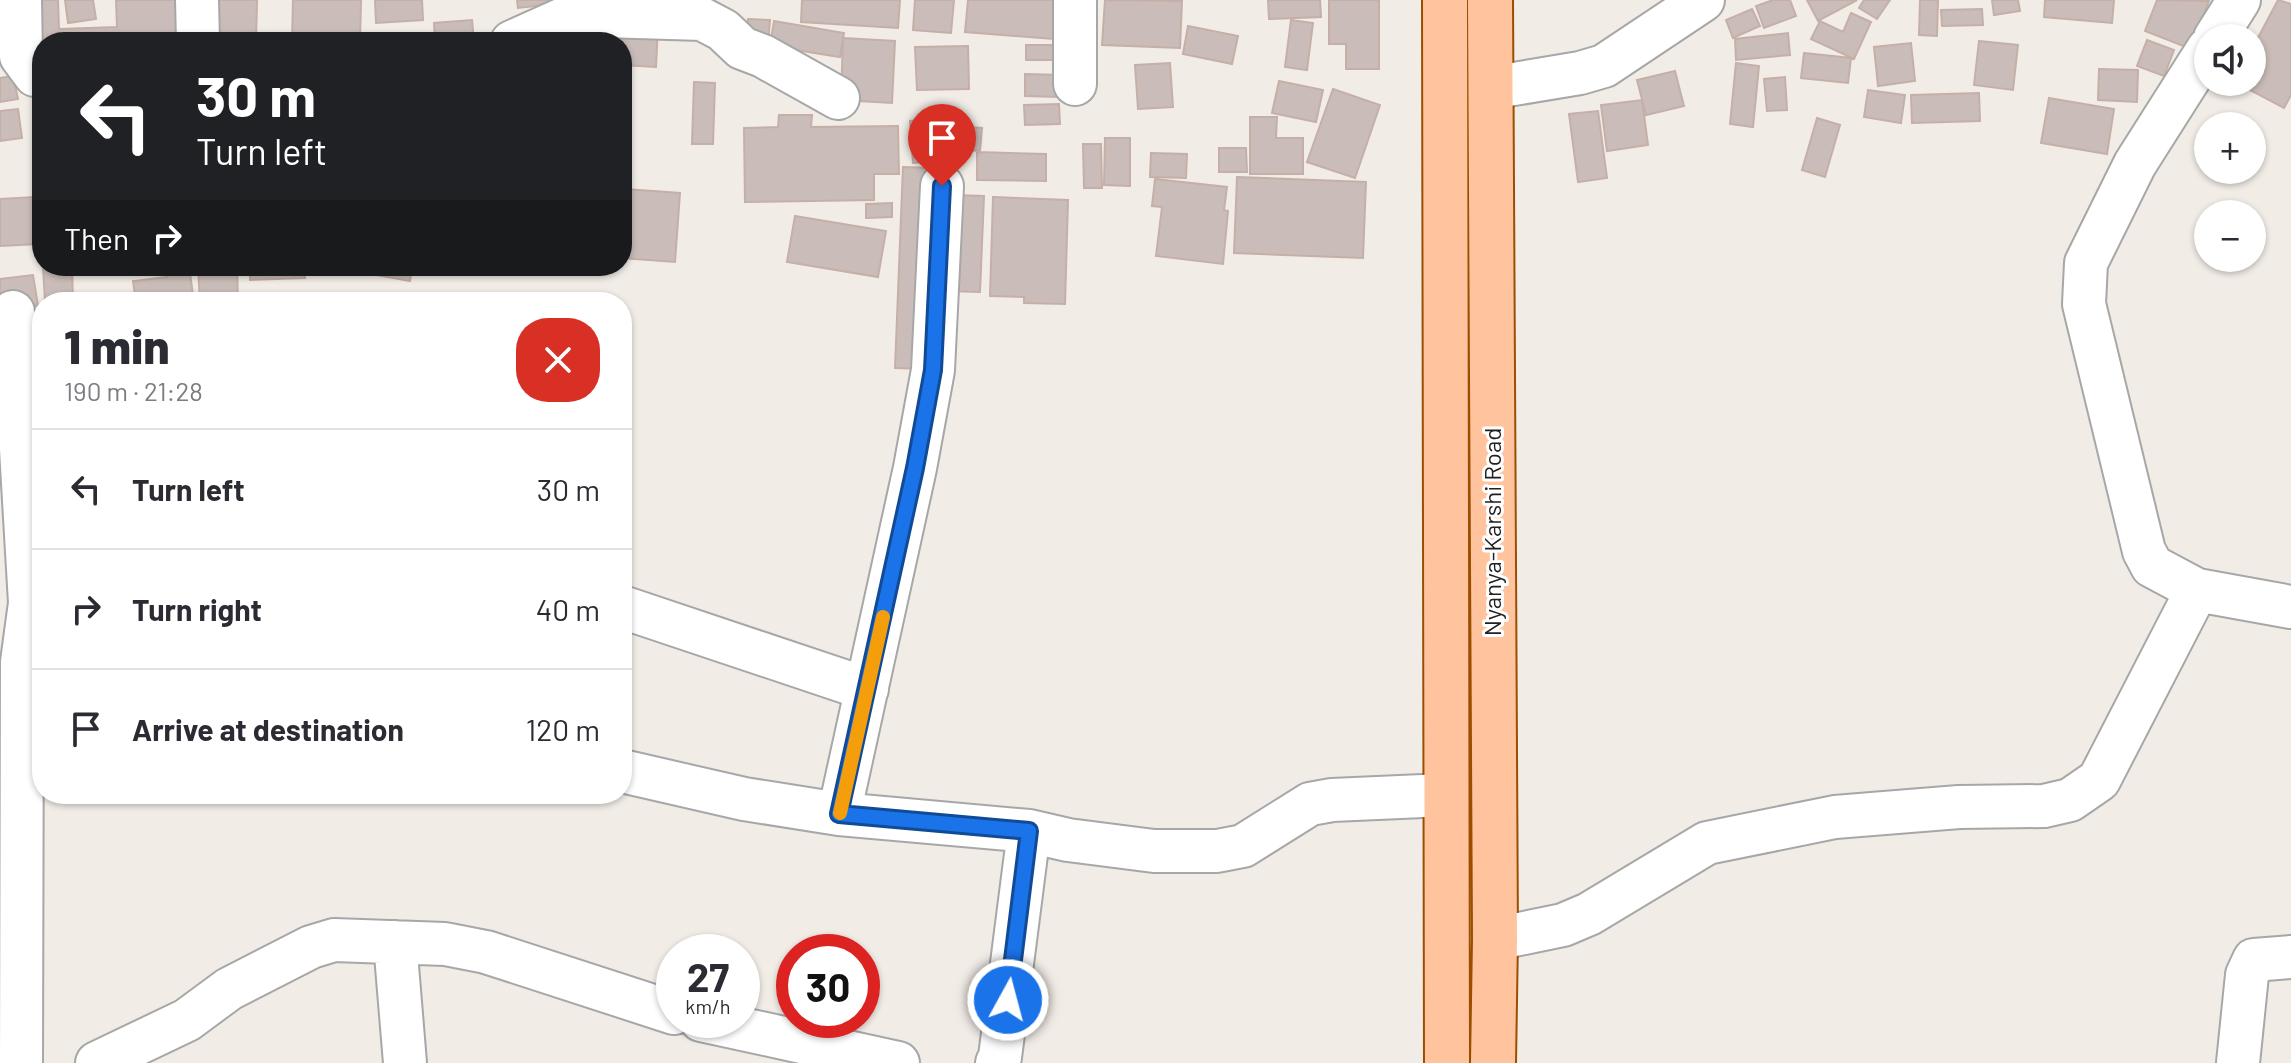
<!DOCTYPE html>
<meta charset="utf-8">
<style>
:root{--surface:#fff;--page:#f7f7f7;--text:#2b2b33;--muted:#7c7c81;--line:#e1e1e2}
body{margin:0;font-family:Barlow,sans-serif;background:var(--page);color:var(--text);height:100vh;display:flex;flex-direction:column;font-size:30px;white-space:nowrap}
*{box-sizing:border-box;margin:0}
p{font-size:26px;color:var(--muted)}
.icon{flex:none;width:44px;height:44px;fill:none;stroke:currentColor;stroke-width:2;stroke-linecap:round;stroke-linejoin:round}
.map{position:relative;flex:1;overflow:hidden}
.details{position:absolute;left:32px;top:292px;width:600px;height:512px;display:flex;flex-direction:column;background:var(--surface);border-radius:32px;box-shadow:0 2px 6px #0004}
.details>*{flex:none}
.guide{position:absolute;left:32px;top:32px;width:600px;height:244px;border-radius:32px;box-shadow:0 2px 6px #0004;background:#202124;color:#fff;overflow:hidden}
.buttons{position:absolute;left:2194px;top:24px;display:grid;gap:16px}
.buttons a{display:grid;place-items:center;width:72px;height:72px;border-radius:50%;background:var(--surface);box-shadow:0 2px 6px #0004;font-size:40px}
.speed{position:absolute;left:656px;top:934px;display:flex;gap:16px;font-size:40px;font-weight:700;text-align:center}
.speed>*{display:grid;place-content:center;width:104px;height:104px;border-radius:50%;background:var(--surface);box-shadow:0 2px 6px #0004;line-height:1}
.speed small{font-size:20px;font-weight:400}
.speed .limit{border:12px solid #d22;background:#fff;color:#111}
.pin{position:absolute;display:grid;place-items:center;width:68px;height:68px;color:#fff;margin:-82px -34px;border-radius:50% 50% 50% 0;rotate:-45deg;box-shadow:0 0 8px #0007}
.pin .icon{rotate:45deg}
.me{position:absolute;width:88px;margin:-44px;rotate:7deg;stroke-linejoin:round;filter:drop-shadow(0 0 6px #0008)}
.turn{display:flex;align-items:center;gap:28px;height:168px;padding:0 32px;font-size:36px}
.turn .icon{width:104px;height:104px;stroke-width:2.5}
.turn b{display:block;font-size:56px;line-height:68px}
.then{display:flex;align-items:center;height:76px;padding:0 32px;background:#0003;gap:16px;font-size:30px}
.round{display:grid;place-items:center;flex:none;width:84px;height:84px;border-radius:32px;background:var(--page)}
.overview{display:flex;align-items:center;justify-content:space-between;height:136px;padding:0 32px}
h1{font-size:48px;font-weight:800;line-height:60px}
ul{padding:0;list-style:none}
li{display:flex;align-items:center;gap:24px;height:120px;padding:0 32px;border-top:2px solid var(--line)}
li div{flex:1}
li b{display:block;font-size:30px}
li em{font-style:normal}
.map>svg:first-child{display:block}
.building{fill:#cabdb9;stroke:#c5afa7;stroke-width:2}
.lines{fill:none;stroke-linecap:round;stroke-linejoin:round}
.street-casing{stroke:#a7a7a7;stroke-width:46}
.primary-casing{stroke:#9c4e00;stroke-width:48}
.street{stroke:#fff;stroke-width:42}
.primary{stroke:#ffc49d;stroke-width:44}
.route-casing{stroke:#114b97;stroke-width:20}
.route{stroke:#1a73e8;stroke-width:14}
.slow{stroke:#f59e0b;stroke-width:14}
.labels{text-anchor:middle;stroke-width:6;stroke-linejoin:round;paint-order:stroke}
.street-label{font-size:24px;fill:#202020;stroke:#fff}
</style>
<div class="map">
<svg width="2291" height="1063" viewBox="0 0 2291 1063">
<rect width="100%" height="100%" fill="#f1ece6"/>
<path class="building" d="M25,0H58L59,29L117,27L116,0H184L185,42H42V56Z
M65,0H93L96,19L68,23Z
M215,0H257L256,42H214Z
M293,0H361L360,42H292Z
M375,0H422L423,20L376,23Z
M517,0H592L518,8Z
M802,0H900L898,28L801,22Z
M915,0H954L951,33L913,30Z
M968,0H1070L1066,40L965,32Z
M1105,0L1182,1L1180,48L1102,45Z
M1268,0H1320L1321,17L1269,19Z
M1329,0H1379V69H1346V44H1329Z
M1773,0H1790L1796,16L1764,28L1756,6Z
M1807,0H1857L1818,21Z
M1864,0H1890L1877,19L1859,8Z
M1920,0H1938L1937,36L1919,35Z
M1992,0H2018L2020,11L1994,15Z
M2045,0H2114L2112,23L2044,17Z
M2157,0L2209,1L2191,49L2145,31Z
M2278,0L2291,4V95L2284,108L2235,82H2252V49Z
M1752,9L1760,26L1733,38L1726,20Z
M1982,9L1983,25L1942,26L1941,10Z
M1851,13L1871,22L1854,59L1811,39L1820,21L1843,32Z
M748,19L770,20L768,45L746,44Z
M472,20L474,42H435L434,23Z
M1291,20L1313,23L1307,70L1285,67Z
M568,21L658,25L656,67L622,65V42H568Z
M774,21L844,33L840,57L770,46Z
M1188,26L1238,36L1232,64L1183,54Z
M1788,33L1790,55L1736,60L1735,39Z
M843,38L895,41L892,103L841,100Z
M2147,40L2174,50L2164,76L2137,66Z
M1979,41L2018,45L2013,90L1974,85Z
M1911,43L1915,81L1878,86L1874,47Z
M1026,45H1062V60H1026Z
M968,46L969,89L917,90L915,47Z
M1804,53L1851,58L1848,83L1801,78Z
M1170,63L1173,107L1138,109L1135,65Z
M1736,63L1759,66L1753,127L1730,124Z
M2099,69L2138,70L2137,102L2098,100Z
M1675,71L1684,106L1646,115L1637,80Z
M1025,74L1061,75L1060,97L1025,96Z
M13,76L18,99L0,102V78Z
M1785,77L1787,110L1767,111L1764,79Z
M1279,81L1323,90L1316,122L1272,113Z
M694,82L715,83L713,144H692Z
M1333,89L1380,105L1355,178L1307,162Z
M1868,90L1905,95L1901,123L1864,117Z
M1979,93L1980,121L1912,123L1911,95Z
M2049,98L2114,109L2107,154L2041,143Z
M1642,100L1648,145L1607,151L1601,105Z
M1059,104L1060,124L1025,125L1024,105Z
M18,109L22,138L0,141V111Z
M1598,111L1607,178L1578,182L1569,114Z
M779,115H812L811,127L898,126L899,174H874V200L745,202L744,128L778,127Z
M1250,117H1277L1276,138H1303V174H1250Z
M1817,118L1840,125L1825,177L1802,170Z
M939,119L942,161L913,163L910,121Z
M951,126L982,128L980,151L949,149Z
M1105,138H1130V186L1104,185Z
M1083,144H1101L1102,188H1084Z
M1219,148H1246L1247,172H1219Z
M977,152L1046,154V181L977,180Z
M1151,153L1187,154L1186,178L1150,177Z
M903,167L930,168L923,369L895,368Z
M1237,177L1366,182L1363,258L1234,253Z
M1155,179L1227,187L1224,210L1228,211L1223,264L1156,256L1162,207L1152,206Z
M625,189L680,193L675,262L622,258Z
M952,195L984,196L980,292L948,291Z
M35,197L38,244L0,246V199Z
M993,197L1068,200L1065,304L1024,303V297L990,296Z
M892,203V217L866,218V204Z
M795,216L886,231L878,277L787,262Z
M43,266H72L73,302H45Z
M166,266H189L194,302H136L133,281L167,277Z
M198,266H237L238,302H200Z
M250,266H304L305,278L250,280Z
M378,266H412L410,281L376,275Z
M33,275L38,306L0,311V279Z"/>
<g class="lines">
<defs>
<path id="street" d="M20,0L21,56L35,75L42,74
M197,0L198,42
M2215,38L2239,0
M512,42L572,15L702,19L723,30L742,48L763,56L838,98
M2208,49L2135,164L2086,263L2084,304L2144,551L2152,566L2197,590L2291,607
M1075,84V0
M1490,88L1580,73L1604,66L1703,0
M13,312L30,603L22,662L21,1063
M622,607L867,689
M622,771L744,799L839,814L1029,831L1068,840L1154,851H1217L1243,846L1310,804L1332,800L1446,795
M839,814L915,468L933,370L942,186
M1495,939L1563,925L1589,914L1707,843L1835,817L1959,807L2044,806L2070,800L2099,780L2197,590
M395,942L405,1063
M701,1020L898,1063
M97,1063L187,1020L229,989L311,947L334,940L445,944L486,952L674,1013
M997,1063L1000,1057L1029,831
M2238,1063L2247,975L2254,960L2291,957"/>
<path id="primary" d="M1445,0L1447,1063
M1490,0L1495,939L1493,1063"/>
</defs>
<use href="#street" class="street-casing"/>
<use href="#primary" class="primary-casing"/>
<use href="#street" class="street"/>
<use href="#primary" class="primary"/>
</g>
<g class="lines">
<defs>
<path id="route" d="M942,186L933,370L915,468L839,814L1029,831L1008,1000"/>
</defs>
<use href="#route" class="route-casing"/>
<use href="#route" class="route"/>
<path class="slow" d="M840,813L883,617"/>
</g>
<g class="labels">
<g class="street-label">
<text transform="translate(1493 532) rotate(-90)" y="8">Nyanya-Karshi Road</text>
</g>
</g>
</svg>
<div class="buttons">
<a><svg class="icon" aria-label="sound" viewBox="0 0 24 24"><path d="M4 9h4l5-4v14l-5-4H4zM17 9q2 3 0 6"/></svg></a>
<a>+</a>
<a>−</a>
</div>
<div class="speed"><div>27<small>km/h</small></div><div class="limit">30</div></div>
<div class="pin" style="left:942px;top:186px;background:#d93025"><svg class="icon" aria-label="arrive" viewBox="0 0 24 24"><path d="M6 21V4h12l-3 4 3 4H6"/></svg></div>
<svg class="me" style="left:1008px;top:1000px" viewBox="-20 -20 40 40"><circle r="17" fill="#1a73e8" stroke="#fff" stroke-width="3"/><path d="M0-11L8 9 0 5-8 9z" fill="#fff"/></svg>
<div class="guide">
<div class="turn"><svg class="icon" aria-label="left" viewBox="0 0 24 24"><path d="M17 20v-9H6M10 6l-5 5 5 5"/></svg><div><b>30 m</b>Turn left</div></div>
<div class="then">Then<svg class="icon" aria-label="right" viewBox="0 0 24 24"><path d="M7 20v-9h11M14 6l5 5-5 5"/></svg></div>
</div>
<section class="details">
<div class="overview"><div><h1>1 min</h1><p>190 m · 21:28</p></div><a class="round" style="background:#d93025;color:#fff"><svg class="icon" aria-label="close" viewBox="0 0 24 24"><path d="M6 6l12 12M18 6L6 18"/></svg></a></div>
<ul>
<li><svg class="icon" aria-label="left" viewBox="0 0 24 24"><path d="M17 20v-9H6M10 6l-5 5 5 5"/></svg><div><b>Turn left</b></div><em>30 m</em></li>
<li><svg class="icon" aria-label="right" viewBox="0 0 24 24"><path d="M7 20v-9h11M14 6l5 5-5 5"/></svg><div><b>Turn right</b></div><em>40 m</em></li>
<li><svg class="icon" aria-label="arrive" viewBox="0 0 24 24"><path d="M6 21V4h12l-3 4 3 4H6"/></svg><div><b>Arrive at destination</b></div><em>120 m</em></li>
</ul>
</section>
</div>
